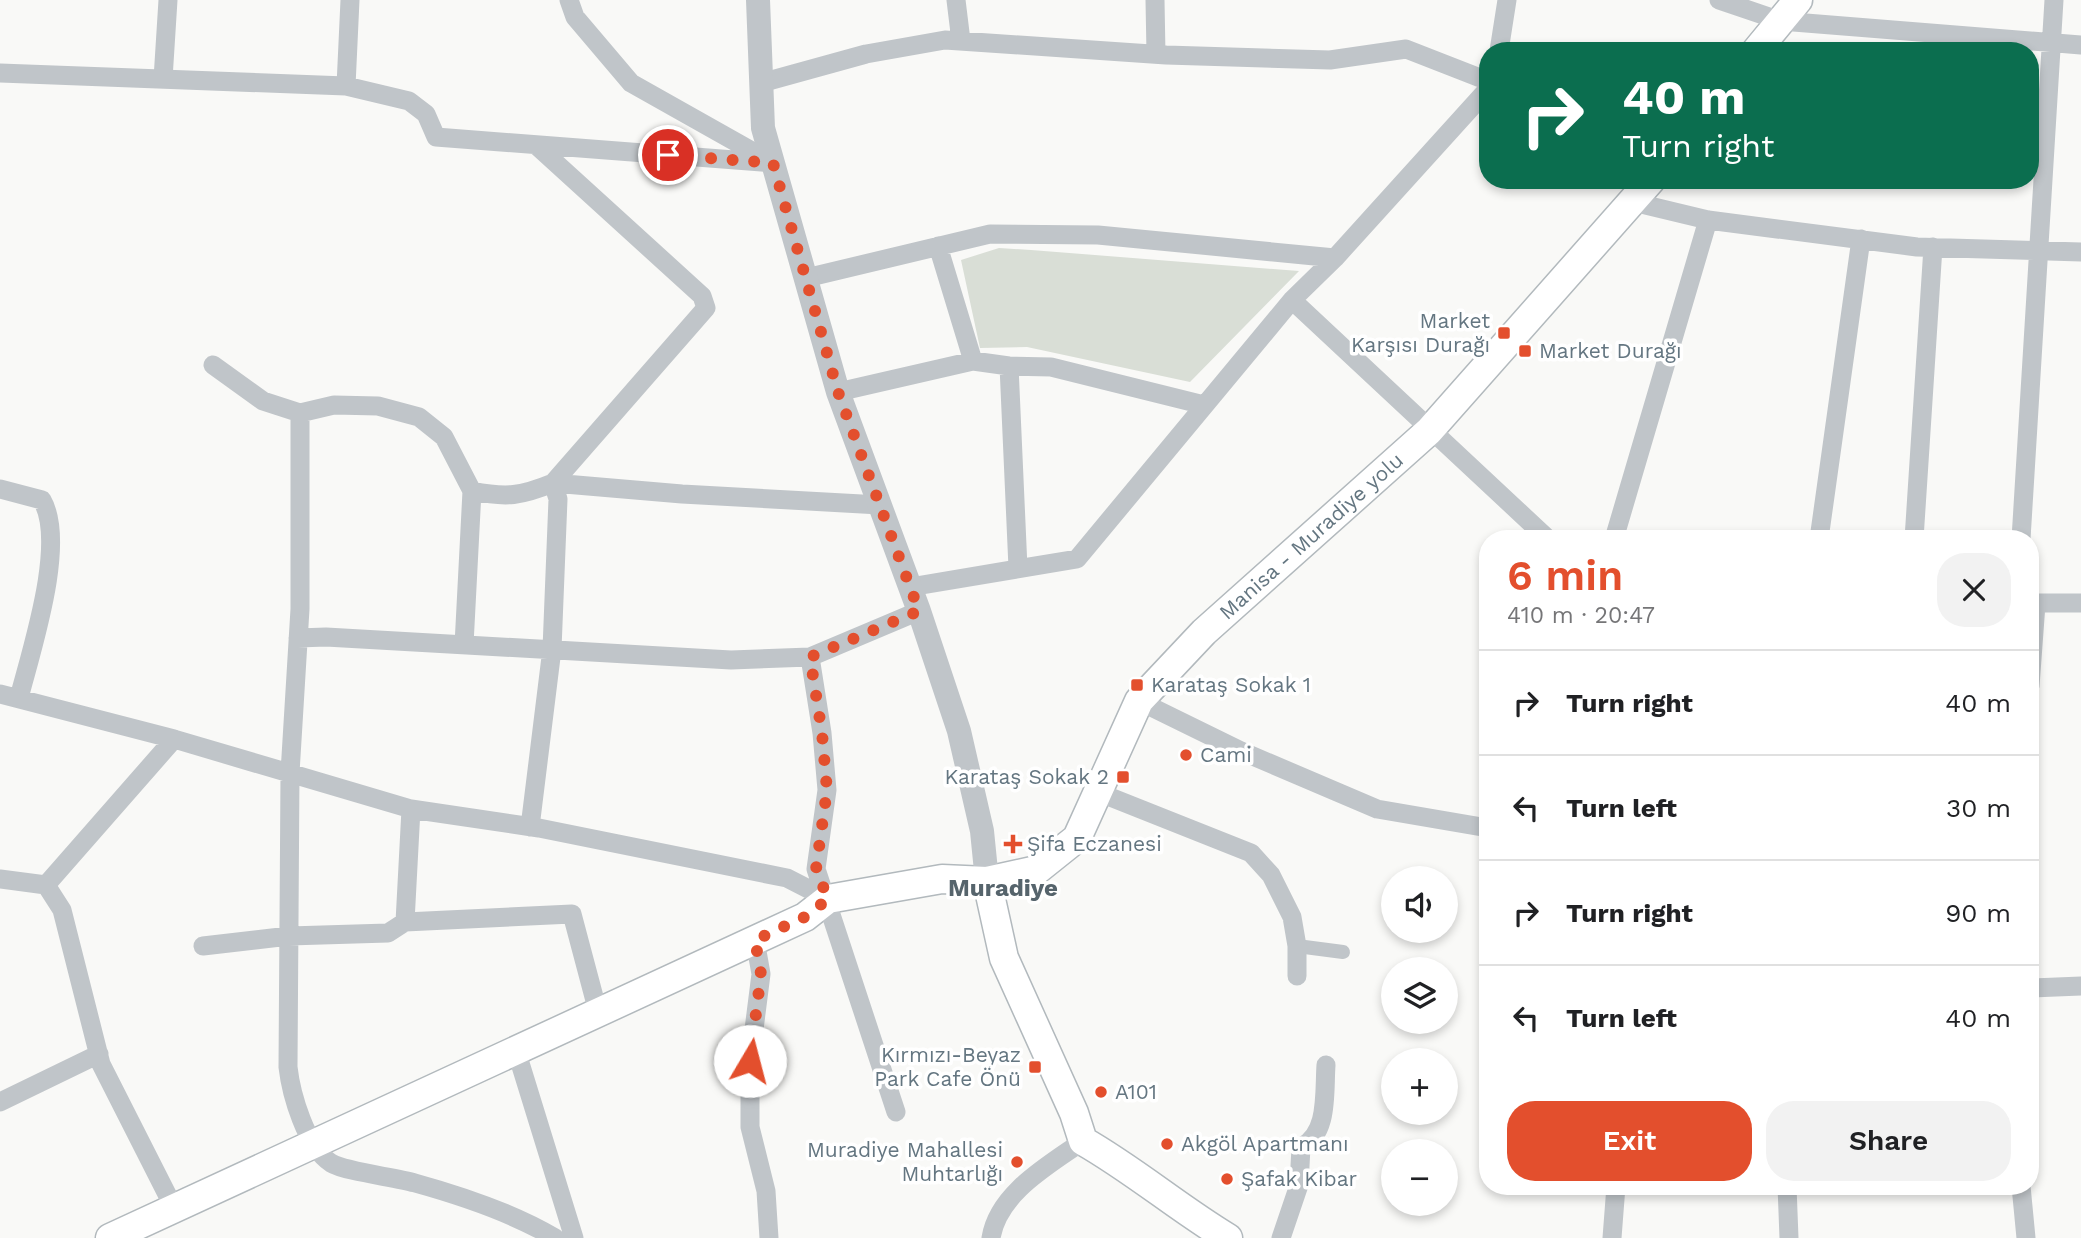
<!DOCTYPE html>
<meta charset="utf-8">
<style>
:root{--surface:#fff;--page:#f2f2f2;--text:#202124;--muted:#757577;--line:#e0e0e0;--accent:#e34f2d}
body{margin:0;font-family:"Work Sans",sans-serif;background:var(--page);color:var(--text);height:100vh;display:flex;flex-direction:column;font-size:26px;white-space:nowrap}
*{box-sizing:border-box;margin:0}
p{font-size:23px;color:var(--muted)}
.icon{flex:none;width:38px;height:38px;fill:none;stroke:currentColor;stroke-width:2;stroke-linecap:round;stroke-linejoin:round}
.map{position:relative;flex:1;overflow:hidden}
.panel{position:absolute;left:1479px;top:530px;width:560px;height:665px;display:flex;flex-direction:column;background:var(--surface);border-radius:28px;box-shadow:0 4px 10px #0003}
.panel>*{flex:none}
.hud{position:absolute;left:1479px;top:42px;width:560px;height:147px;border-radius:28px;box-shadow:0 4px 10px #0003;background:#0b6e4f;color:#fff;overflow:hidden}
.controls{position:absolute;left:1381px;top:866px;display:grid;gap:14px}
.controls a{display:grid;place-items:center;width:77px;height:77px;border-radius:50%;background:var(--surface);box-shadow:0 4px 10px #0003;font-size:35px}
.pin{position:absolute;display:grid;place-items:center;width:60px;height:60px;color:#fff;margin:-30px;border:4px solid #fff;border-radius:50%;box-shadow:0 2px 7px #0007}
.me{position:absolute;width:77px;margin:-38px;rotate:8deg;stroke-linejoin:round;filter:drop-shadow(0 0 5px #0008)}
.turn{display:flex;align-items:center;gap:24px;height:147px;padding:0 28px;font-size:32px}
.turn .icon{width:91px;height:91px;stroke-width:2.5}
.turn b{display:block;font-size:49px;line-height:60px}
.round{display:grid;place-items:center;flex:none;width:74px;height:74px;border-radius:28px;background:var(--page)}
.summary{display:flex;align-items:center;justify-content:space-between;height:119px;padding:0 28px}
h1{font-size:42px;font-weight:600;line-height:52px;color:var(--accent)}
.button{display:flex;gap:14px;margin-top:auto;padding:14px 28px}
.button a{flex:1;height:80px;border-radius:28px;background:var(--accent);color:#fff;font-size:28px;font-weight:600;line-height:80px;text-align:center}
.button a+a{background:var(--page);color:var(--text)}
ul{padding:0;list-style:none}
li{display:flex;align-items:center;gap:21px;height:105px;padding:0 28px;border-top:2px solid var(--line)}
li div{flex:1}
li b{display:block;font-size:26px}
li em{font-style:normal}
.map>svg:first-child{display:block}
.green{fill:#d9ded6}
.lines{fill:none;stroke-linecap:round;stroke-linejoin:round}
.secondary-casing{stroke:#b2b9bd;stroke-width:31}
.pedestrian{stroke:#c0c5c9;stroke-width:14}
.minor{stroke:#c0c5c9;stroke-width:19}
.tertiary{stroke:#c0c5c9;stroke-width:24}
.secondary{stroke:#fff;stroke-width:28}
.route{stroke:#e34f2d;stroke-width:12;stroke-dasharray:0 21.6}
.poi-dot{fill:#e34f2d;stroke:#fff;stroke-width:2.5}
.labels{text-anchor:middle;stroke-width:7;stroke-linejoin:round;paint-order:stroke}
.poi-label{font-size:21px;fill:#647681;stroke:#fff;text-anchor:start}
.street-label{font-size:21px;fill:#647681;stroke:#fff}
.quarter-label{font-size:24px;font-weight:bold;fill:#56646c;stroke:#fff}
</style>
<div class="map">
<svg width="2081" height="1238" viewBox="0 0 2081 1238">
<rect width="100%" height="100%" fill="#f9f9f7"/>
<path class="green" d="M999,248L1031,250L1299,271L1190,382L1027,347L980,348L961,260Z"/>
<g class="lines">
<defs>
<g id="secondary">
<path d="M1756,51L1798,0"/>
<path d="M987,881L1004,958L1074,1113L1083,1141C1134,1170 1178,1208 1228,1238"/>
<path id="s1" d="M110,1238L805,917L828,899L942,879L987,881L1037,870L1077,838L1139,701L1204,632L1429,431L1651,180"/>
</g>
</defs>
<use href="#secondary" class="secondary-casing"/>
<path class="pedestrian" d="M1297,946L1343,952"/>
<path class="minor" d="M569,0L575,17L631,83L766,159
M956,0L961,41
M1155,0L1156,54
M1719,0L1781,21L2081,45
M1499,51L1507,0
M0,73L346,86L409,101L426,114L436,137L773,163
M163,79L168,0
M761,83L866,54L945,40L1166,55L1330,60L1406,49L1488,81
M346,86L350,0
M1633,202L1708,220L1917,247L2081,252
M938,246L973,361
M806,278L990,234L1098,235L1335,258
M1292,300L1548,539
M213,365L263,401L300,413L334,405L378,406L419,417L444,437L472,491L464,645
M1009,366L1018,568
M838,392L973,361L1009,366L1051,367L1204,405
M300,413V609L290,773L288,1067C291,1094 306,1147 331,1163C346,1172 395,1177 415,1183C462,1196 513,1213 555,1238
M553,483L682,494L880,505
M0,489L42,500C67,543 31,651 19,698
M472,491C507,498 521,496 553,483L706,308L702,296L536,145
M1614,539L1708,220
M1819,539L1861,239
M1914,539L1933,247
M2021,539L2054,0
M910,587L1077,559L1292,300L1335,258L1488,89
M2030,603H2081
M298,638L326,637L731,660L810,657L919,611
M810,657L822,733L827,790L816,869L896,1112
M2030,686L2036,604
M0,694L174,739L411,809L539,828L787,878L828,899
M1139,701L1241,751L1377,809L1488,828
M1100,793L1251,853L1271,875L1292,917L1297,946V976
M530,827L552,649L558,499L553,483
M0,879L46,885L62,910L101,1064L174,1208
M46,885L174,739
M405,922L411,809
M755,940L761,974L750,1061V1127L766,1191L769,1238
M203,946L289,936L388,933L405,922L572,914L598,1012
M2030,988L2081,986
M516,1050L574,1238
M0,1102L99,1054
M1787,1186L1789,1238
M2021,1186L2026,1238
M991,1238C998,1193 1049,1165 1083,1141
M1281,1238L1299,1185L1301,1147C1329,1134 1324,1092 1326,1065
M1612,1238L1616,1186"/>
<path class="tertiary" d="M758,0L763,128L838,392L919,611L959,731L982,831L987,881"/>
<use href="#secondary" class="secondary"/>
</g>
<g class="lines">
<path class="route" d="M668,155L773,163L838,392L919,611L810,657L822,733L827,790L816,869L828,899L805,917L755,940L761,974L750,1061"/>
</g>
<g class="poi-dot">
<rect x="1497" y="326" width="14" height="14" rx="3.5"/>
<rect x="1518" y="344" width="14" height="14" rx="3.5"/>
<rect x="1130" y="678" width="14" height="14" rx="3.5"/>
<circle cx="1186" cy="755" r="7"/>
<rect x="1116" y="770" width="14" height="14" rx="3.5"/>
<path d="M1009.5 833.5h7v7h7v7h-7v7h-7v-7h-7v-7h7z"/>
<rect x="1028" y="1060" width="14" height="14" rx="3.5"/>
<circle cx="1101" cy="1092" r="7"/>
<circle cx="1167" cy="1144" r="7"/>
<circle cx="1017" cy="1162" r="7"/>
<circle cx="1227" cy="1179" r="7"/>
</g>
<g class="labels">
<g class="poi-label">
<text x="1490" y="328" text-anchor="end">Market<tspan x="1490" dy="24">Karşısı Durağı</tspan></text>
<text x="1539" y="358">Market Durağı</text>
<text x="1151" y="692">Karataş Sokak 1</text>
<text x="1200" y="762">Cami</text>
<text x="1109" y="784" text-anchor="end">Karataş Sokak 2</text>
<text x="1027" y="851">Şifa Eczanesi</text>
<text x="1021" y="1062" text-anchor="end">Kırmızı-Beyaz<tspan x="1021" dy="24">Park Cafe Önü</tspan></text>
<text x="1115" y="1099">A101</text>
<text x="1181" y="1151">Akgöl Apartmanı</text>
<text x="1003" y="1157" text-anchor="end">Muradiye Mahallesi<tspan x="1003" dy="24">Muhtarlığı</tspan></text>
<text x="1241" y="1186">Şafak Kibar</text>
</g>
<g class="street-label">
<text dy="7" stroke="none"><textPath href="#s1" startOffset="1447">Manisa - Muradiye yolu</textPath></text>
</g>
<g class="quarter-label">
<text x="1003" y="896">Muradiye</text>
</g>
</g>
</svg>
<div class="controls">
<a><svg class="icon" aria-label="sound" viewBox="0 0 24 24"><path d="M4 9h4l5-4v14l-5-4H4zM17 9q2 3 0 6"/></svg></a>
<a><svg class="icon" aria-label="layers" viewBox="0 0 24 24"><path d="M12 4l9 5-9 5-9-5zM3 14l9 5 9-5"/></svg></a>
<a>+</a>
<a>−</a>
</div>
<div class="pin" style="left:668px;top:155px;background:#d93025"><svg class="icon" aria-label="arrive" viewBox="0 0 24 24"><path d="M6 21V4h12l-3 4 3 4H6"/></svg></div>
<svg class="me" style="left:750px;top:1061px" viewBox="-20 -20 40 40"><circle r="19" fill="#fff"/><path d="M0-13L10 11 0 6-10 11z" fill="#e34f2d"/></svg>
<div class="hud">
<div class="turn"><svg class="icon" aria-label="right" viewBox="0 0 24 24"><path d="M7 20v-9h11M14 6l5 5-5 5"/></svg><div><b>40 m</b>Turn right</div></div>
</div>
<section class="panel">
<div class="summary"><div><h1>6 min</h1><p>410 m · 20:47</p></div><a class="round"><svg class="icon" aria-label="close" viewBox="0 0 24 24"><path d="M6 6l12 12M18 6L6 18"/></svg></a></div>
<ul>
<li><svg class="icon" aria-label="right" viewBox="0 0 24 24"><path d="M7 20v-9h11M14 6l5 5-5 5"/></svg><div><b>Turn right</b></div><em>40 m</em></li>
<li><svg class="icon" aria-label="left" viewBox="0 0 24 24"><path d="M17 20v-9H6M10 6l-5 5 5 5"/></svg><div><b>Turn left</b></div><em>30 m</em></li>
<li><svg class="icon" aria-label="right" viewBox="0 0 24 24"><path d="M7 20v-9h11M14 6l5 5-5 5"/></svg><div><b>Turn right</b></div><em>90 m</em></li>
<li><svg class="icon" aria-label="left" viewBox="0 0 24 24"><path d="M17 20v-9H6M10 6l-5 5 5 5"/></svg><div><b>Turn left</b></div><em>40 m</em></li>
</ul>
<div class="button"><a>Exit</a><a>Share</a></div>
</section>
</div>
